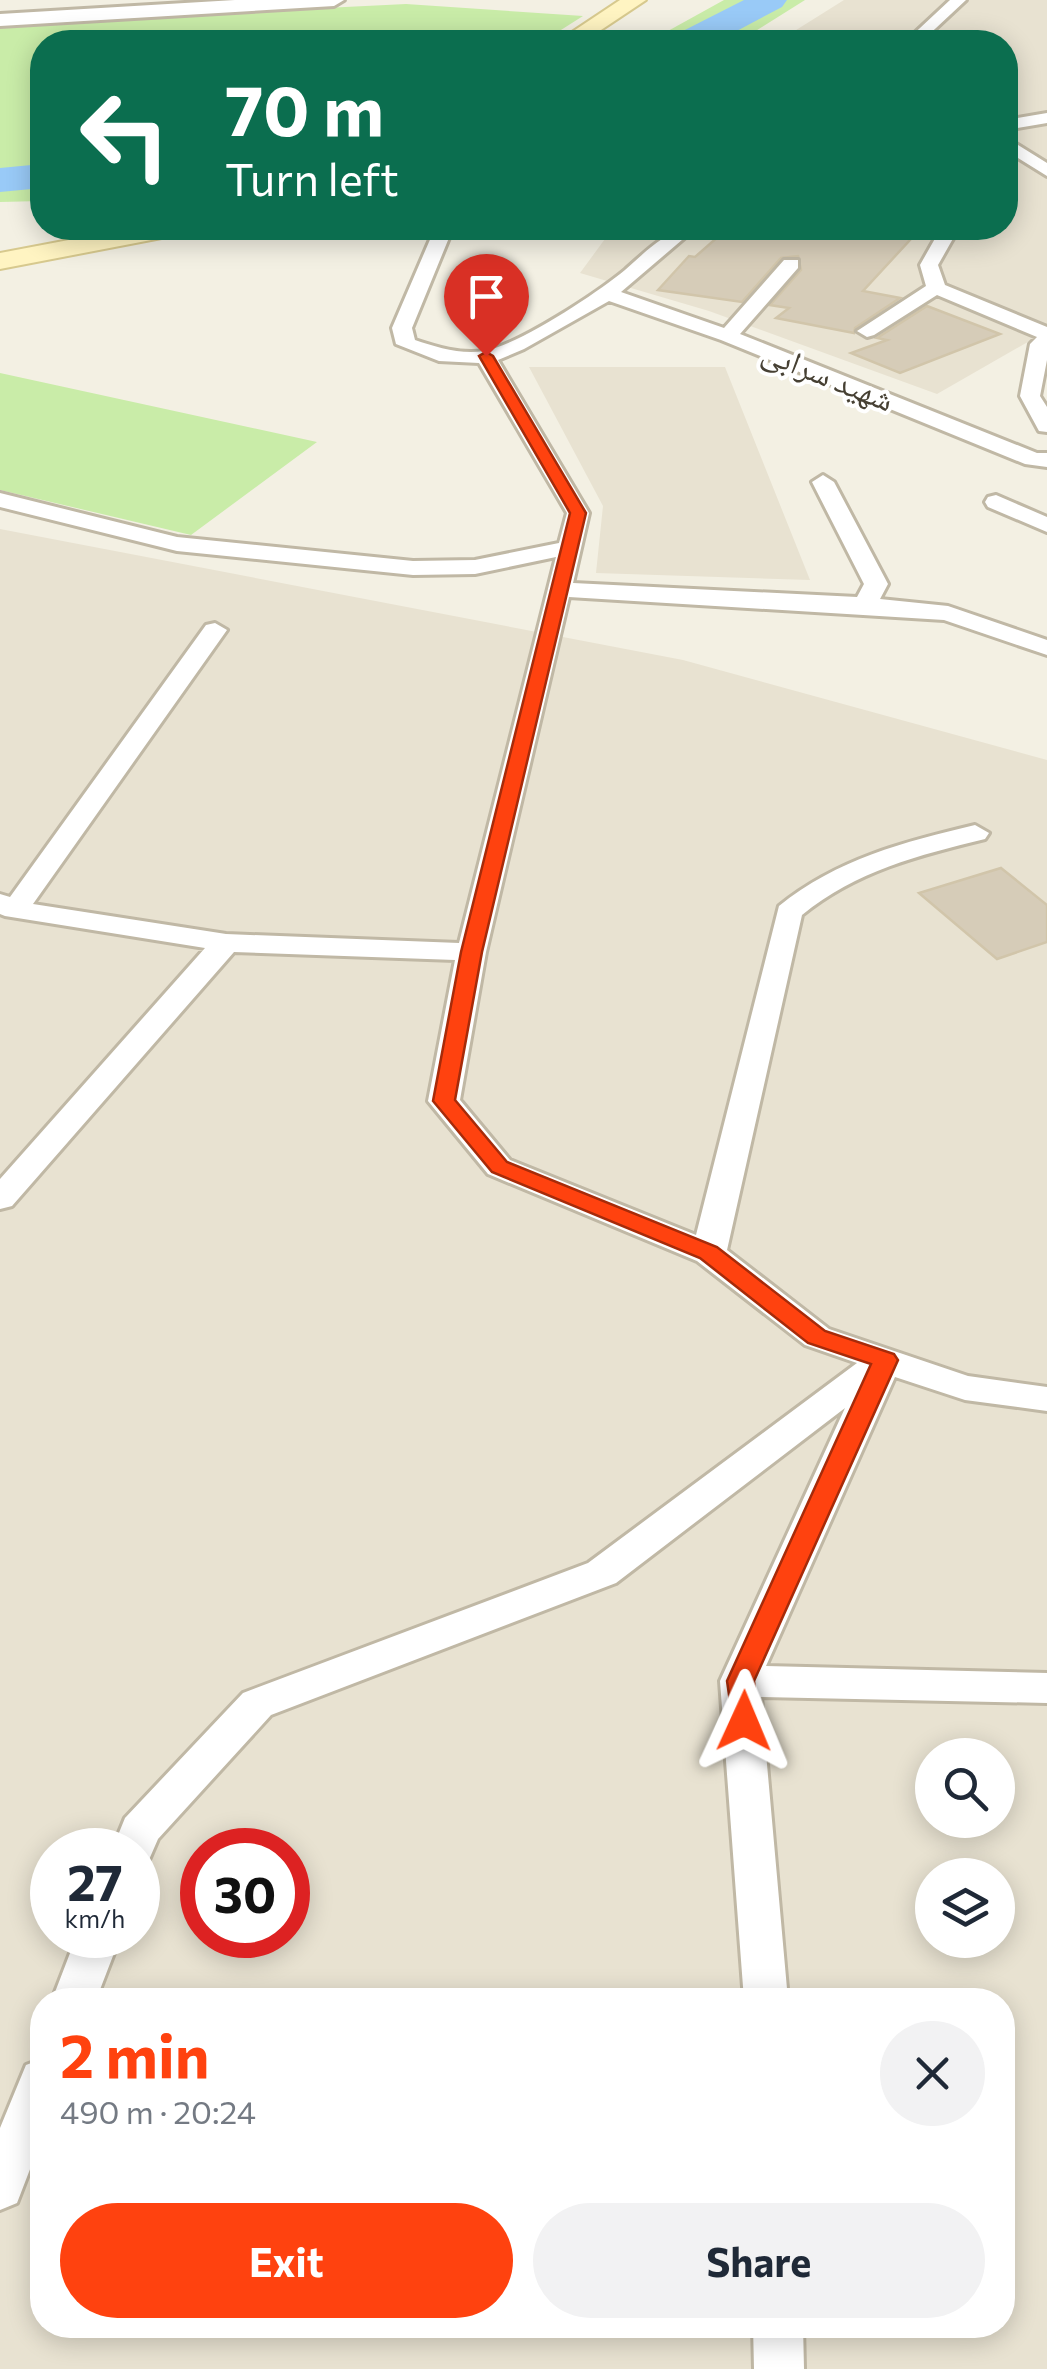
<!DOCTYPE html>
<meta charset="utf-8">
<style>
:root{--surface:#fff;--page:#f2f2f3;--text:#1f2937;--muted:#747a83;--accent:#ff420f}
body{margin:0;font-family:Commissioner,"Noto Naskh Arabic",sans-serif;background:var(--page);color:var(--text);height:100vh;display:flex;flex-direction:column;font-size:38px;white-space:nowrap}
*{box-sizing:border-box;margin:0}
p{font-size:32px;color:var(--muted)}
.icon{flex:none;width:55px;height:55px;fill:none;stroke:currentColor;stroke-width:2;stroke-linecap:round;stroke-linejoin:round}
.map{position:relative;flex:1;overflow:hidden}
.details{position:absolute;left:30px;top:1988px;width:985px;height:350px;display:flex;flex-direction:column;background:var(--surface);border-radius:40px;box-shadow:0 5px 25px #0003}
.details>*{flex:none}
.banner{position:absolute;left:30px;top:30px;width:988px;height:210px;border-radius:40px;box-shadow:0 5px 25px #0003;background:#0b6e4f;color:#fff;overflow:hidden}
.tools{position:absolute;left:915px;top:1738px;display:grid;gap:20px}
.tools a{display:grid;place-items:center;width:100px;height:100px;border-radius:50%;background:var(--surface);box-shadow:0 5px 25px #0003;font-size:50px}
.speed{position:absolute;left:30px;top:1828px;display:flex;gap:20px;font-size:50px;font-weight:700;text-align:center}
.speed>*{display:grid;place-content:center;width:130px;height:130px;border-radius:50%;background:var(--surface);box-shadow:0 5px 25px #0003;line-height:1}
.speed small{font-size:25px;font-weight:400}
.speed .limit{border:15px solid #d22;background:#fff;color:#111}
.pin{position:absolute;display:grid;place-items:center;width:85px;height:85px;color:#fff;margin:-102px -42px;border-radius:50% 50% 50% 0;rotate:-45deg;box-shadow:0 0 10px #0007}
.pin .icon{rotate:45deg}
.me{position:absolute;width:110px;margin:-55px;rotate:1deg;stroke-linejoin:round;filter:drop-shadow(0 0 8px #0008)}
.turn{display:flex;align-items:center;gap:35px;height:210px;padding:0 30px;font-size:45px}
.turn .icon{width:130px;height:130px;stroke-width:2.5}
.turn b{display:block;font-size:70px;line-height:85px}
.round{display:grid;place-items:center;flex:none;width:105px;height:105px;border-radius:52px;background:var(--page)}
.summary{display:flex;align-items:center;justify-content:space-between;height:170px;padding:0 30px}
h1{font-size:60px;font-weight:700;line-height:75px;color:var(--accent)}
.action{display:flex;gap:20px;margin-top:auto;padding:20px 30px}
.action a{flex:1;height:115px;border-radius:60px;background:var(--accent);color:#fff;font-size:40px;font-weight:700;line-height:115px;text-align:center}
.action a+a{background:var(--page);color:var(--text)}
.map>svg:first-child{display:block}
.residential{fill:#e8e2d1;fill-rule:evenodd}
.green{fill:#c9eca8}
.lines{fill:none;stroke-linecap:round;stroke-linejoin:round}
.river{fill:#99caf7;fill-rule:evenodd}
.building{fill:#d6ccb8;stroke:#d1c5aa;stroke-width:2.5}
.minor-casing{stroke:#c0b8a5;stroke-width:6}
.tertiary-casing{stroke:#c0b8a5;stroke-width:6}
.secondary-casing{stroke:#d7c98e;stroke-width:4}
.minor{fill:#fff;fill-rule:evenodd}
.tertiary{fill:#fff;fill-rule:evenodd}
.secondary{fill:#fff4c2;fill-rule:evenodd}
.route{fill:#ff420f;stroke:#a62b0a;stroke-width:2.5}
.labels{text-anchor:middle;stroke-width:8;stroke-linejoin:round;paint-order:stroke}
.far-street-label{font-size:32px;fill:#464033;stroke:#fff}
</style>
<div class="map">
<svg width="1047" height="2369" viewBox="0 0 1047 2369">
<rect width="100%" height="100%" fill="#f3f0e3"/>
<path class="residential" d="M844,0H1047V331L937,394L709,311L580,273L613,228H1005V42H777Z
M529,367H725L810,580L596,573L603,506Z
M0,529L683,660L1047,760V2369H0ZM932,1755H998V1820H932ZM52,1850H138V1935H52ZM202,1850H288V1935H202ZM932,1875H998V1940H932ZM42,2000H1002V2325H42Z"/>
<path class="green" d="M724,0H805L738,42H648Z
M406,4L583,16L542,42H42V201L0,202V24Z
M0,373L317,442L191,535L0,490Z"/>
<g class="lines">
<path class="river" d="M744,0H787L782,7L716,42H672L677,34Z
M42,164V188L0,192V168Z"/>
</g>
<path class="building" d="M728,228H921L863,291L900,298L855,328L854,333L776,318L789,308L770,305L801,270L798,256L781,258L742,302L658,290L689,256L695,257Z
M927,306L1000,334L900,373L851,353L887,340L877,338Z
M1001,868L1047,905V942L997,959L919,893Z"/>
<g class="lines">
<defs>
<path id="minor" d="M950,0H966L921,42H905Z
M1047,113V123L1005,130V120Z
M1005,137L1047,163V176L1005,150Z
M435,228H453L412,328L415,340C436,347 461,355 484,351C519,345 597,293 625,270C647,251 667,228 696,228L621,292L724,328L784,260H798V268L740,334L1037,453H1047V467L1025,464L721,340L609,301L524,349L498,360L589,513L573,583L857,597L864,584L812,482L823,475L834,482L888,584L880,599L948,606L1047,640V655L944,620L569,597L486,952L460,1100L510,1160L696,1235L779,906C837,859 904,842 975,825L989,833L985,839C919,855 856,871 802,915L727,1250L829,1329L968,1376L1047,1387V1411L965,1400L895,1377L766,1666L1047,1673V1703L761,1697L788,2000H744L720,1681L845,1408L616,1583L271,1715L158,1839L148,1862L138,1866V1850H112L125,1818L243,1693L588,1563L857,1363L805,1345L697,1261L488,1174L428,1101L455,960L234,952L12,1206L0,1209V1179L205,948L5,916L0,914V894L10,897L206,625L215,623L227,630L33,904L226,934L459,943L556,557L475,574L413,575L177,551L0,507V493L177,537L413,561L475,560L559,543L567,513L479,363L439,361L396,344L392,328Z
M941,228H959L938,265L945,285L1047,327V360L1040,396L1047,407V432L1039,431L1020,396L1030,344L1037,337L937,295L874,335L867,337L857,331L926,286L920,265Z
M996,495L1047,517V532L988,507L985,502L988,497Z
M77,1935H121L96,2000H52Z
M42,2059V2138L17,2203L0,2210V2128L26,2065Z
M753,2325H803L804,2369H754Z"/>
<path id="tertiary" d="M235,0H344L334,6L0,26V14Z"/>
<path id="secondary" d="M620,0H646L583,42H557Z
M132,228H185L172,236L0,269V253Z"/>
</defs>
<use href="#minor" class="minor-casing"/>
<use href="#tertiary" class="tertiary-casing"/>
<use href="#secondary" class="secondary-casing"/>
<use href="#minor" class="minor"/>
<use href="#tertiary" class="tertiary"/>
<use href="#secondary" class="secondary"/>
</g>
<path class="route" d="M486,352L493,356L586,513L482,952L455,1100L507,1162L717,1247L825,1331L894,1354L898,1360L754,1681L758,1721L754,1729L744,1732L734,1729L727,1681L871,1364L808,1343L700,1258L492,1172L433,1101L461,952L570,513L479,356Z"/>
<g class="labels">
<g class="far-street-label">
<text transform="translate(828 376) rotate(22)" y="11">شهید سرابی</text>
</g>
</g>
</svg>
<div class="tools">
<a><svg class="icon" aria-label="search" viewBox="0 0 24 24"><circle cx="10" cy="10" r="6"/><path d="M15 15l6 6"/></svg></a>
<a><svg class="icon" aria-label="layers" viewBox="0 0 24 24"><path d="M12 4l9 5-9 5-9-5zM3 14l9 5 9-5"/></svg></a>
</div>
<div class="speed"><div>27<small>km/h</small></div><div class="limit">30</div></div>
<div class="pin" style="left:486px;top:356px;background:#d93025"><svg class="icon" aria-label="arrive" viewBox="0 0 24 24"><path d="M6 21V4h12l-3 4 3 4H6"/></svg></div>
<svg class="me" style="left:744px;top:1721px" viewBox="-20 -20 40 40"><path d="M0-17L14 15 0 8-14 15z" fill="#ff420f" stroke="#fff" stroke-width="4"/></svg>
<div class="banner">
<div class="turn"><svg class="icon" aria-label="left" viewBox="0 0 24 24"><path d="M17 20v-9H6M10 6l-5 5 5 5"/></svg><div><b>70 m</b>Turn left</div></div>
</div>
<section class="details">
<div class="summary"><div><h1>2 min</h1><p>490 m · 20:24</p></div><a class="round"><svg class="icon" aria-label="close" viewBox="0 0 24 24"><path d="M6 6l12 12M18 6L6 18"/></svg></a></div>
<div class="action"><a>Exit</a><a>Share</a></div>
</section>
</div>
